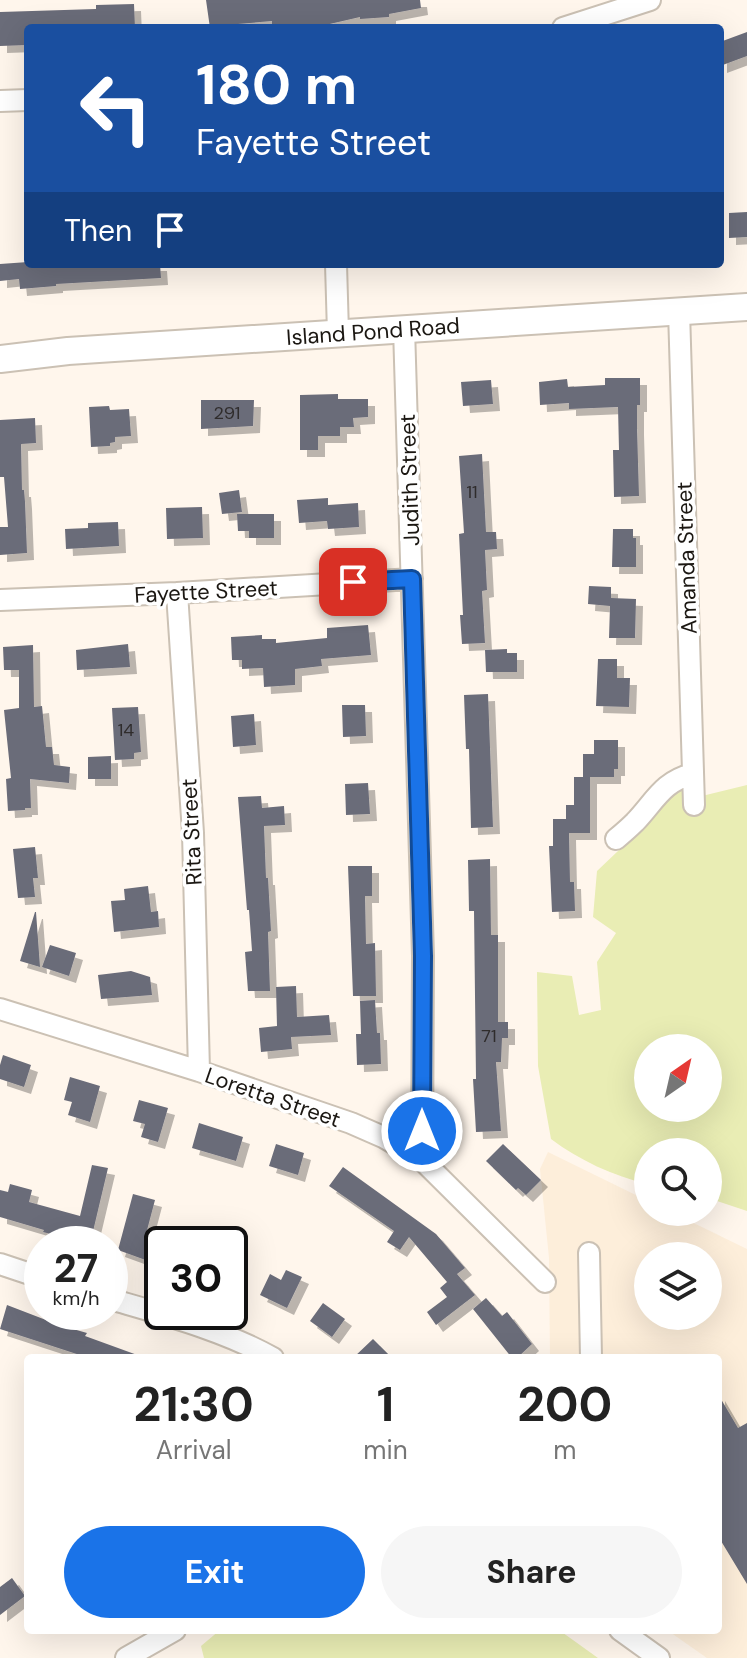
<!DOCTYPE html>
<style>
:root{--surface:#fff;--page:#f6f6f6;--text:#222;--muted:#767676;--accent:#1a73e8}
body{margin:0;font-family:"DM Sans",sans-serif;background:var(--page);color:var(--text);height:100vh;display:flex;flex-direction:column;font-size:30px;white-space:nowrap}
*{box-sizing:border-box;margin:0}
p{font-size:26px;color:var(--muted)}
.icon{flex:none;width:44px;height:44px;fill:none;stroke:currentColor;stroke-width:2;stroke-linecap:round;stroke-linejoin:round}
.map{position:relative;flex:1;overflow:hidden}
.side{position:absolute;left:24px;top:1354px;width:698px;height:280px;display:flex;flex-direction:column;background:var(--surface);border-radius:8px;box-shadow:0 8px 32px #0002}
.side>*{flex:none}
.guide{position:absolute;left:24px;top:24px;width:700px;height:244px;border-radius:8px;box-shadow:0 8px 32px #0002;background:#1a4fa0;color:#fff;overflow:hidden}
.needle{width:52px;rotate:34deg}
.tools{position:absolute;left:634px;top:1034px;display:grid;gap:16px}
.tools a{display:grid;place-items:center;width:88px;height:88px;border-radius:50%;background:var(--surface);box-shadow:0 8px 32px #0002;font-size:40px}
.speed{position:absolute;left:24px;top:1226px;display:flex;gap:16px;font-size:40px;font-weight:700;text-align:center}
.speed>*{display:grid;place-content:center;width:104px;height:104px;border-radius:50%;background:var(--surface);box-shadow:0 8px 32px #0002;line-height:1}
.speed small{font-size:20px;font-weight:400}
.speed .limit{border:4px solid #111;border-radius:12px;background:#fff;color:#111}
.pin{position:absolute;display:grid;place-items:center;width:68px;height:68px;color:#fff;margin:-34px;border-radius:16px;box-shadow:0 4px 12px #0006}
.me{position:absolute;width:88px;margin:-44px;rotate:0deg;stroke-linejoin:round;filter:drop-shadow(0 0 6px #0008)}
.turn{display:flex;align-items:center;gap:28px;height:168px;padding:0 40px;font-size:36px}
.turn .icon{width:104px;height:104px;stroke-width:2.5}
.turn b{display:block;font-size:56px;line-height:68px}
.then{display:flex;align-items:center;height:76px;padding:0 40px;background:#0003;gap:16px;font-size:30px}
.eta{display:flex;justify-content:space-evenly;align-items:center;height:136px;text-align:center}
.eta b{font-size:48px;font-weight:700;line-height:56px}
.button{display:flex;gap:16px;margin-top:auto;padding:16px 40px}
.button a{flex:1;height:92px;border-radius:48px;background:var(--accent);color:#fff;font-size:32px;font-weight:700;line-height:92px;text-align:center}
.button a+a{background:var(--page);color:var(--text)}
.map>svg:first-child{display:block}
.built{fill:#fdeeda;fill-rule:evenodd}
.green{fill:#e9edb4;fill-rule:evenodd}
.building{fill:#6b6c79;filter:url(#shadow)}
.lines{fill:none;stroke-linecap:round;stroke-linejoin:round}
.minor-casing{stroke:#cbc1b4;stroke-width:24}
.major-casing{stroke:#cbc1b4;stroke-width:30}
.minor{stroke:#fff;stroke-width:20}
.major{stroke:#fff;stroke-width:26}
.route-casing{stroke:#114b97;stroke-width:20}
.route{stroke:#1a73e8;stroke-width:14}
.labels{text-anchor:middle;stroke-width:7;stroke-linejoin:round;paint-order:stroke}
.number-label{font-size:18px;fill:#2f2c2c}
.street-label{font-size:22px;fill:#1b1712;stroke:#fff}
</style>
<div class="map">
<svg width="747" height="1658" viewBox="0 0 747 1658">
<defs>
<filter id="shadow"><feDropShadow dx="7" dy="7" stdDeviation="0" flood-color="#0004"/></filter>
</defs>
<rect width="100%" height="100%" fill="#fff6ec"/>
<path class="built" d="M548,1152L648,1201V1212H671L747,1249V1658H707L667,1630H718V1358H550L549,1258L540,1169ZM648,1256H708V1316H648Z"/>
<path class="green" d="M747,785V1211L708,1198V1152H648V1184C613,1176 579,1160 551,1139L538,1066L537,972L572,976L579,1015L601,1010L597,962L616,933L593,917L597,871L618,851L671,787L706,795ZM648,1048H708V1108H648Z
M220,1630H559L598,1658H204L201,1646Z"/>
<path class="building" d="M206,0H420L421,8L389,14V17L360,19V17L321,26H272V21L238,24L239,28H210Z
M134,4L135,28H28V45L0,46V12L96,9V5Z
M747,32V56L720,66V42Z
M747,212V237L729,238V213Z
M28,262V264H160L161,278L56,284V286L20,289L19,279L0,281V264Z
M605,378H640V405H637V428L639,496L614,497L613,450H619L618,407L569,409V403L540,405L539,382L567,379L568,387L605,385Z
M491,380L493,404L463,406L461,382Z
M338,394V399H368V417L353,418L354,427H340V436H318V450H300V395Z
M201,400H254L253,426L201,429Z
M109,406L110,410L129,409L131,436L115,437V442L110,443V446L91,447L89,407Z
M35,418L36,443L21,444L22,490H24L25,502L27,553L0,555V527H8L4,477H0V420Z
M482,454L486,532H496L497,549L485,550L487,590L482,591L485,643L462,644L460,615H463L459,534L464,533L459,456Z
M239,490L242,512L222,514L219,493Z
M328,498V505L358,503L359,527L328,529L327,521L299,523L297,500Z
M202,507L203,538L167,539L166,508Z
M237,514H274V538H249V531H238Z
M118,522L119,546L66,549L65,529L88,528V523Z
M613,529H633V538H636V567H612Z
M589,586L611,587V598L636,599L635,638H609L610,606L588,604Z
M368,625L371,655L321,659L322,666L295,669V685L264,687L263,668L242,669V660H232L231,637L262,635V639H276V643L327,638V628Z
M128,644L130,667L77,670L76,650Z
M33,645L34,707L42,706L46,747H52L54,765L70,767L69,783L30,779L31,808H25V810L8,811L6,779L11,778L4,710L19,708V670H4L3,647Z
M507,649V653H517V672H486L485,650Z
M598,659H617V678H630L629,707L596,706Z
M488,694L493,827L471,828L469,749H466L464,695Z
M342,705H365L366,736L343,737Z
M138,707L141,752L134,753V759L115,760L112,708Z
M254,714L256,745L233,747L231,716Z
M594,740H618V769H614V777H583V754H594Z
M111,756V779H88V757Z
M574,777H590V833H569L570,882H574L575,911L552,912L549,846H553V819H566V805H574Z
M368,783L370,814L346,815L345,784Z
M261,796L262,808L284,806L285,825L264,826L266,878H268L271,931L268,932L270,991H248L245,952L252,951L249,910H247L238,797Z
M35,847L38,878H33L35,897L18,898L13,849Z
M490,859L491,935H498V1022H508V1038H502L501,1062H496L501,1131L476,1132L473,1079H476L474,911H469L468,860Z
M348,866H372V896H365L366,944L375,943L376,996H353Z
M148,886L151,912L158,911L159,927L114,932L111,901L125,900L124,889Z
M35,912H36L40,967L20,961Z
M50,945L76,953L69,976L42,967Z
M131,971L150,977L152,995L101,999L98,975Z
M296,986L297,1017L329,1015L331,1035L291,1037L292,1049L261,1052L259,1028L277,1026L276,987Z
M375,1000L377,1033H380L381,1064L357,1065L356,1034H361L360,1001Z
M3,1055L31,1065L24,1087L0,1079V1065Z
M70,1077L100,1086L90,1122L68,1115L72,1102L64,1100Z
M139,1100L168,1108L158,1142L141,1137L145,1124L133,1121Z
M199,1123L243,1137L236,1161L192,1148Z
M276,1144L304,1153L298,1175L269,1166Z
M503,1144L541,1180L526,1195L518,1188L516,1190L486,1161Z
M92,1165L108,1168L90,1244L43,1232L44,1230L0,1217V1190L8,1192L10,1184L32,1190L29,1202L80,1216Z
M343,1167L436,1234L465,1268L457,1274L475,1295L436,1325L427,1312L447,1297L440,1288L447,1282L409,1237L400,1250L387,1242L394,1231L329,1186Z
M133,1194L155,1200L146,1234L162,1240V1266L118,1250Z
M286,1270L302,1277L287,1308L260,1295L270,1274L281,1280Z
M486,1298L502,1316L507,1312L532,1344L517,1358H512L473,1309Z
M323,1303L345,1319L332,1337L310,1321Z
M7,1305L59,1325L87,1333L85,1336L140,1356L139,1358H89L0,1329Z
M373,1339L392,1358H353Z
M718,1394L738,1428L747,1423V1584L718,1536Z
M12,1578L25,1596L0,1615V1587Z"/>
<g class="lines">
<defs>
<path id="minor" d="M563,28L650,0
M0,101L28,100
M336,264L338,333
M679,311L694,805
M404,328L423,956L422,1160
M177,593L193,833L199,1071
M0,600L177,593L412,579
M616,839C622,834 629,828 635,822C655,801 663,781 693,774
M0,1009L199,1071L351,1123L383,1137L422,1160L545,1282
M589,1253L591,1358
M0,1264L42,1278
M110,1299C165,1315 223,1330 273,1358
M620,1630L659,1658
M126,1658L175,1630"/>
<path id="major" d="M0,359L68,351L747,307"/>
</defs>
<use href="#minor" class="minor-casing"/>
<use href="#major" class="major-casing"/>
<use href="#minor" class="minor"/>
<use href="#major" class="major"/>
</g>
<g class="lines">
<defs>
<path id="route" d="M353,582L412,579L423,956L422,1131"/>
</defs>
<use href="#route" class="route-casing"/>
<use href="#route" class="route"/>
</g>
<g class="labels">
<g class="number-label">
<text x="227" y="419">291</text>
<text x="472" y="498">11</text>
<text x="126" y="736">14</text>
<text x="489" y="1042">71</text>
</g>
<g class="street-label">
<text transform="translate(373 331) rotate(-4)" y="8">Island Pond Road</text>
<text transform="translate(409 480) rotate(-92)" y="8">Judith Street</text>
<text transform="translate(686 558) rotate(-92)" y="8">Amanda Street</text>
<text transform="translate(206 591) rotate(-3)" y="8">Fayette Street</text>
<text transform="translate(191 832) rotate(-93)" y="8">Rita Street</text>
<text transform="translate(273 1097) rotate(19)" y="8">Loretta Street</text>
</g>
</g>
</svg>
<div class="tools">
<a><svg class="needle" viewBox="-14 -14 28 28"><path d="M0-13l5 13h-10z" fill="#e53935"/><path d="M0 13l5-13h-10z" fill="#767676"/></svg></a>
<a><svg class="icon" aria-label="search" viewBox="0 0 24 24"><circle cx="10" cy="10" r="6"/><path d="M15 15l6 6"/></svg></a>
<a><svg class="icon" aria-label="layers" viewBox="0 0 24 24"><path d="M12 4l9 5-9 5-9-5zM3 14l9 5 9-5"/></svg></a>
</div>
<div class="speed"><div>27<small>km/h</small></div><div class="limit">30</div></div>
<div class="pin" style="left:353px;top:582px;background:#d93025"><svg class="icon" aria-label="arrive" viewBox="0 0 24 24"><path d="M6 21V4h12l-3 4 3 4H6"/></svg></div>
<svg class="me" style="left:422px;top:1131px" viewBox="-20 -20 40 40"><circle r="17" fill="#1a73e8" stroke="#fff" stroke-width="3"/><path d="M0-11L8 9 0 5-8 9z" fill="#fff"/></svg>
<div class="guide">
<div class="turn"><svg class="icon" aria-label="left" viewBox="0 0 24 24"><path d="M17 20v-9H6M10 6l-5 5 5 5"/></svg><div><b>180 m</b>Fayette Street</div></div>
<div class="then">Then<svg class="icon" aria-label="arrive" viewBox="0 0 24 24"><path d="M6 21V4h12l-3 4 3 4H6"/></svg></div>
</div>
<section class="side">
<div class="eta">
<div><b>21:30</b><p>Arrival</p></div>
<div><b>1</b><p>min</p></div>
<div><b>200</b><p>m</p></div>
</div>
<div class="button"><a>Exit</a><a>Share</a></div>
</section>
</div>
